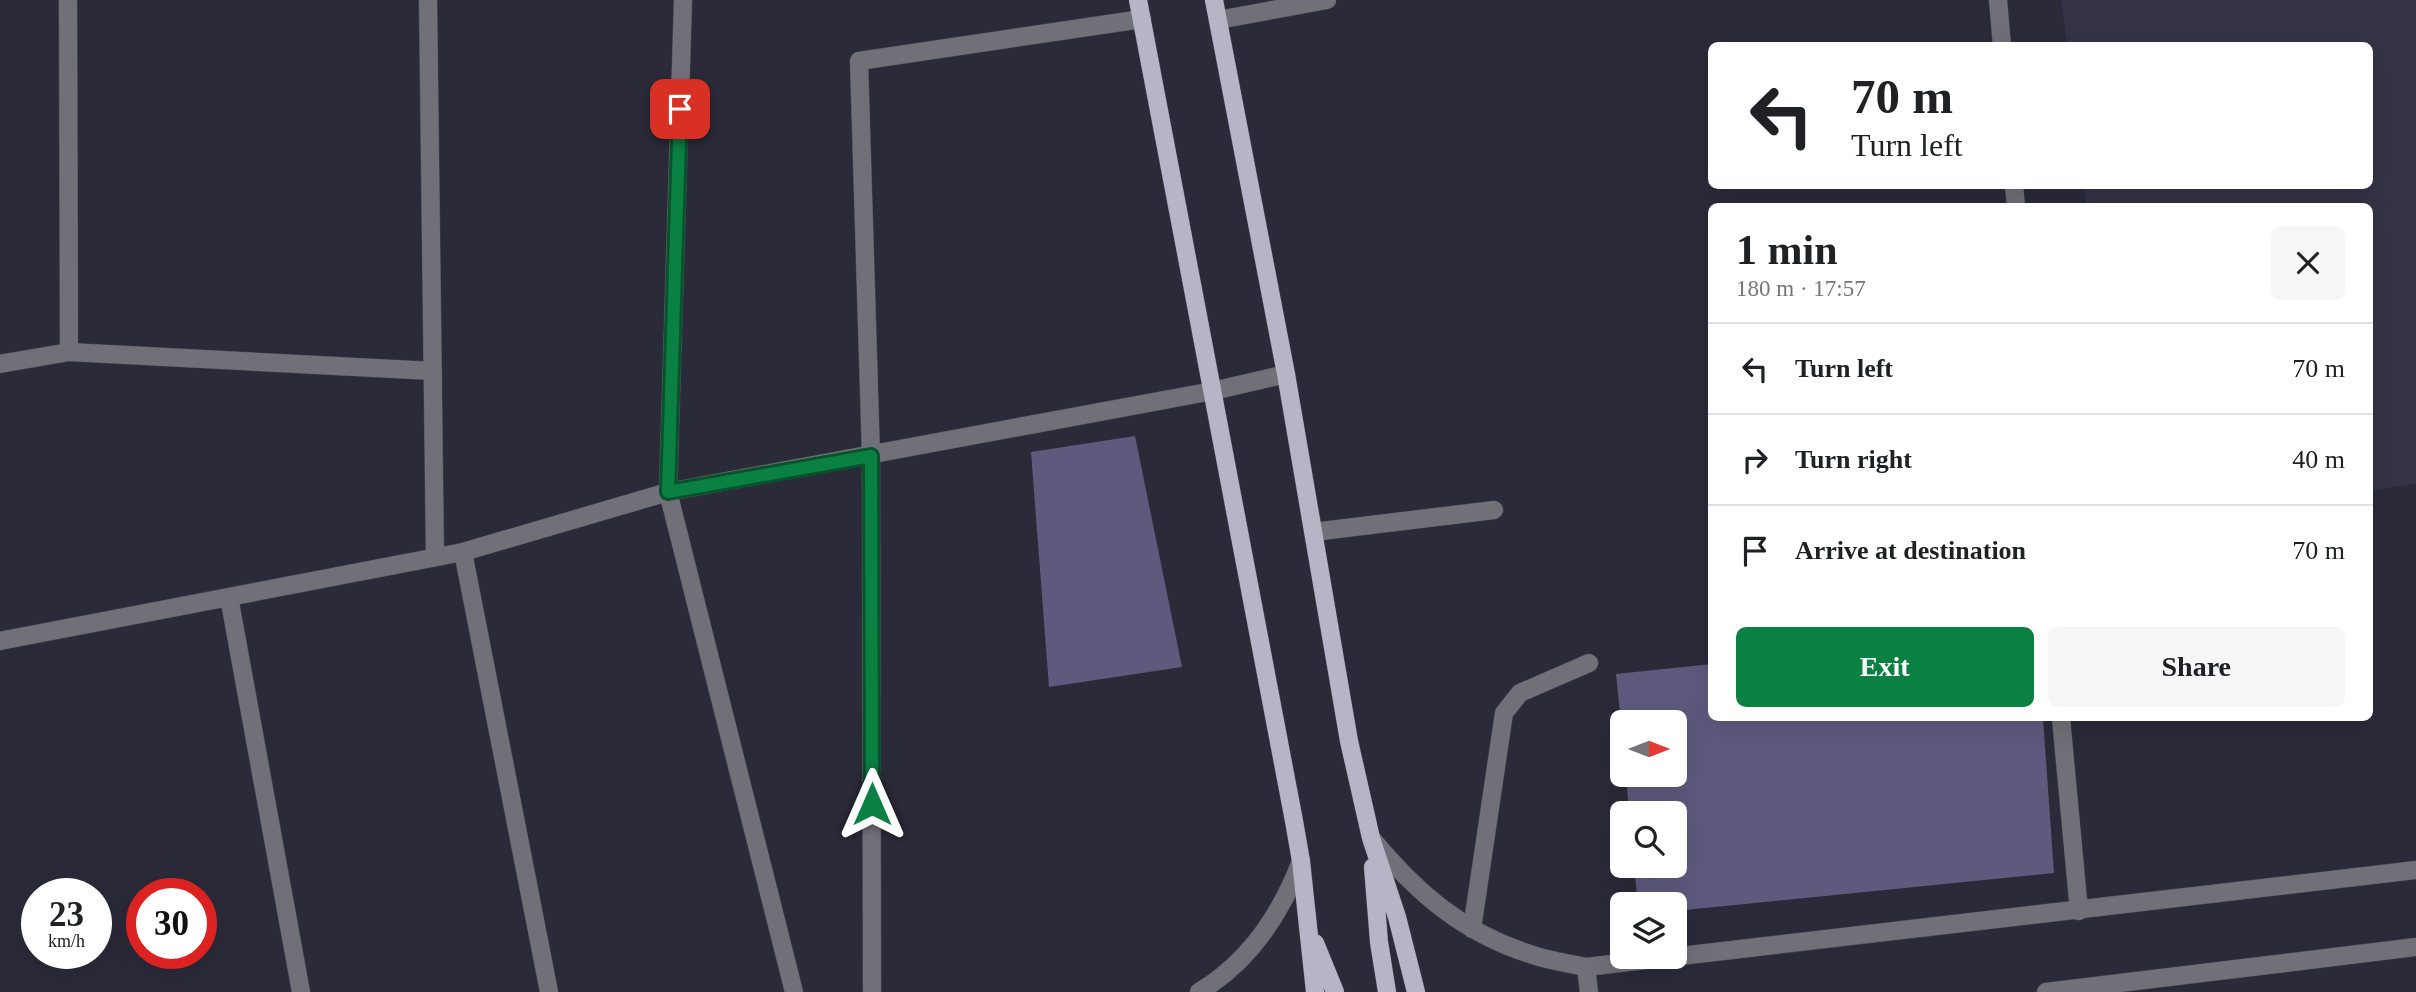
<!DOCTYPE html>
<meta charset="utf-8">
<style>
:root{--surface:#fff;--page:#f6f6f6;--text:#202124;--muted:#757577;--line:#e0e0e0;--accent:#0b8043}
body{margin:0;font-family:Georgia,serif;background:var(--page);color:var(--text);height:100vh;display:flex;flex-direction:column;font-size:26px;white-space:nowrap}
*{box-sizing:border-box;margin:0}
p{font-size:23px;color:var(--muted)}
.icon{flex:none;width:38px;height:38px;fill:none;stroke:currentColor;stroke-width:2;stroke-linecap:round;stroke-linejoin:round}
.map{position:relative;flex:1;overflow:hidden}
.sheet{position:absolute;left:1708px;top:203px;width:665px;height:518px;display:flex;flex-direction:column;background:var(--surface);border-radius:10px;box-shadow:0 7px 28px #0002}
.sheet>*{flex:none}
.top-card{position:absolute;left:1708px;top:42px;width:665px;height:147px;border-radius:10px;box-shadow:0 7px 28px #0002;background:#fff;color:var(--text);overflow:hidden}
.needle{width:46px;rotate:90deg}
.fabs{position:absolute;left:1610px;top:710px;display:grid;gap:14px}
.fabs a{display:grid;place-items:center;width:77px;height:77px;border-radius:10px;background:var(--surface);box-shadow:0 7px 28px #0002;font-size:35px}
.speed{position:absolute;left:21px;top:878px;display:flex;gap:14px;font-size:35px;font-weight:700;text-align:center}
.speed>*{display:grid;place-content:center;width:91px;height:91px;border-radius:50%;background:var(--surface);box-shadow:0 7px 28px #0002;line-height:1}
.speed small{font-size:18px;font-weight:400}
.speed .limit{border:10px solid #d22;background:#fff;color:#111}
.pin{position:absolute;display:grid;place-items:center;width:60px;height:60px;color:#fff;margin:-30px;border-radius:14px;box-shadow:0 4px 10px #0006}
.me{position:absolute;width:77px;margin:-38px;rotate:0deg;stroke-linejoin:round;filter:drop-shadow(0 0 5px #0008)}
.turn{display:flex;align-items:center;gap:24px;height:147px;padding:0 28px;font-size:32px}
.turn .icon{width:91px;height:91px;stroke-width:2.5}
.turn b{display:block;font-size:49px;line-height:60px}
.round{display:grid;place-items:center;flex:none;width:74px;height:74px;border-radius:10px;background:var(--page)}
.head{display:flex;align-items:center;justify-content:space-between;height:119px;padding:0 28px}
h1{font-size:42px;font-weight:600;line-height:52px}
.action{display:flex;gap:14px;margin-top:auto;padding:14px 28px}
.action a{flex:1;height:80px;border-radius:10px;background:var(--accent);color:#fff;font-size:28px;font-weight:600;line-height:80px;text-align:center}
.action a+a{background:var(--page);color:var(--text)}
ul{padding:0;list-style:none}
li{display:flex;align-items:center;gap:21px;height:91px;padding:0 28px;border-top:2px solid var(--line)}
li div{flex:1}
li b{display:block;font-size:26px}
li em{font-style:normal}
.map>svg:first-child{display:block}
.built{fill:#353346}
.building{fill:#5e5a7e}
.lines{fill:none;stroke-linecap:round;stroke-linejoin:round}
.minor-casing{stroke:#494856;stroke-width:19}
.major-casing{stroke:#494856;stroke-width:19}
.minor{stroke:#717078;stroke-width:18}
.major{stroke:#b6b5c5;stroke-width:18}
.route-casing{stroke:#07532c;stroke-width:18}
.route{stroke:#0b8043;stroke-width:12}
</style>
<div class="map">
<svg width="2416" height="992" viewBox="0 0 2416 992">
<rect width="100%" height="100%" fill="#2b2a39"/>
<path class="built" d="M2061,0H2416V484L2370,490V206H2087L2084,186H2370V46L2067,45Z"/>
<path class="building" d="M1135,436L1182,667L1049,687L1031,452Z
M1712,664V718H2043L2054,873L1675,911V905H1638L1634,866H1675V814H1629L1626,775H1675V723H1621L1616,674Z"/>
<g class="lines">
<defs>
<path id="minor" d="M68,0L69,352
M428,0L435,557
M683,0L668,492L794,992
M1998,0L2002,46
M1218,20L1327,0
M2014,186L2016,206
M0,364L69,352L433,371
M1313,532L1494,510
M463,552L549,992
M229,597L301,992
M0,641L463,552L668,492L1213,391L1286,374
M2061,718L2079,911
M1372,839C1417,893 1464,934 1533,955C1550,961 1568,963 1586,967L2416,870
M1472,929L1504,713L1520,693L1589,663
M1586,967L1589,992
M872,992L871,456L859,61L1142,19
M1199,992C1249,962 1281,914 1301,861
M2046,992L2416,947"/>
<path id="major" d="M1138,0L1294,821L1301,861L1315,992
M1214,0L1286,374L1349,741L1371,838L1397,917L1416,992
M1373,867L1379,942L1387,992
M1315,943L1335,992"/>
</defs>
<use href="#minor" class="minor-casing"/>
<use href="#major" class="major-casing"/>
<use href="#minor" class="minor"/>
<use href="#major" class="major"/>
</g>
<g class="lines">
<defs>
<path id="route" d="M680,109L668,492L871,456L872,804"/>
</defs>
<use href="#route" class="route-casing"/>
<use href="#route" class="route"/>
</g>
</svg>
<div class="fabs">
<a><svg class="needle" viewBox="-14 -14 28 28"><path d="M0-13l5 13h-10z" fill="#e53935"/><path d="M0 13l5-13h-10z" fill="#757577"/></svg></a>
<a><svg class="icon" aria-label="search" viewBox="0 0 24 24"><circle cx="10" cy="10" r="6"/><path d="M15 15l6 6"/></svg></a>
<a><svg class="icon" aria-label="layers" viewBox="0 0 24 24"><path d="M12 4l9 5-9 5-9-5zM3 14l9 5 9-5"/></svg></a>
</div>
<div class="speed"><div>23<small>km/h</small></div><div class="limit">30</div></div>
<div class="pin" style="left:680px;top:109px;background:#d93025"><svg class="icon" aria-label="arrive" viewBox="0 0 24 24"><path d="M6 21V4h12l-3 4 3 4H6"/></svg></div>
<svg class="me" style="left:872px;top:804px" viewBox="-20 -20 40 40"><path d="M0-17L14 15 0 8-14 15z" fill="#0b8043" stroke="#fff" stroke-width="4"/></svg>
<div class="top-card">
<div class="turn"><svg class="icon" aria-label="left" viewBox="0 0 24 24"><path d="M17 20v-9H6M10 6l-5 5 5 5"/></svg><div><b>70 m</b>Turn left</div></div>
</div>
<section class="sheet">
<div class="head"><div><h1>1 min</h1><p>180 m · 17:57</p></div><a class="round"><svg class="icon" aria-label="close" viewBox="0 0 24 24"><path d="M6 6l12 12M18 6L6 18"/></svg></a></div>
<ul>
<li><svg class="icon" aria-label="left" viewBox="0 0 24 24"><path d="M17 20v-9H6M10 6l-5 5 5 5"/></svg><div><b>Turn left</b></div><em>70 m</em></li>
<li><svg class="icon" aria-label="right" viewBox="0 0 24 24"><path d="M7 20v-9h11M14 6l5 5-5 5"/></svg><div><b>Turn right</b></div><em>40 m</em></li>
<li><svg class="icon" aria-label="arrive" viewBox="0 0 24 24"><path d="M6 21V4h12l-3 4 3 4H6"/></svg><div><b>Arrive at destination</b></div><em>70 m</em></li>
</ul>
<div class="action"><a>Exit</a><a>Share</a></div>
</section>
</div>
